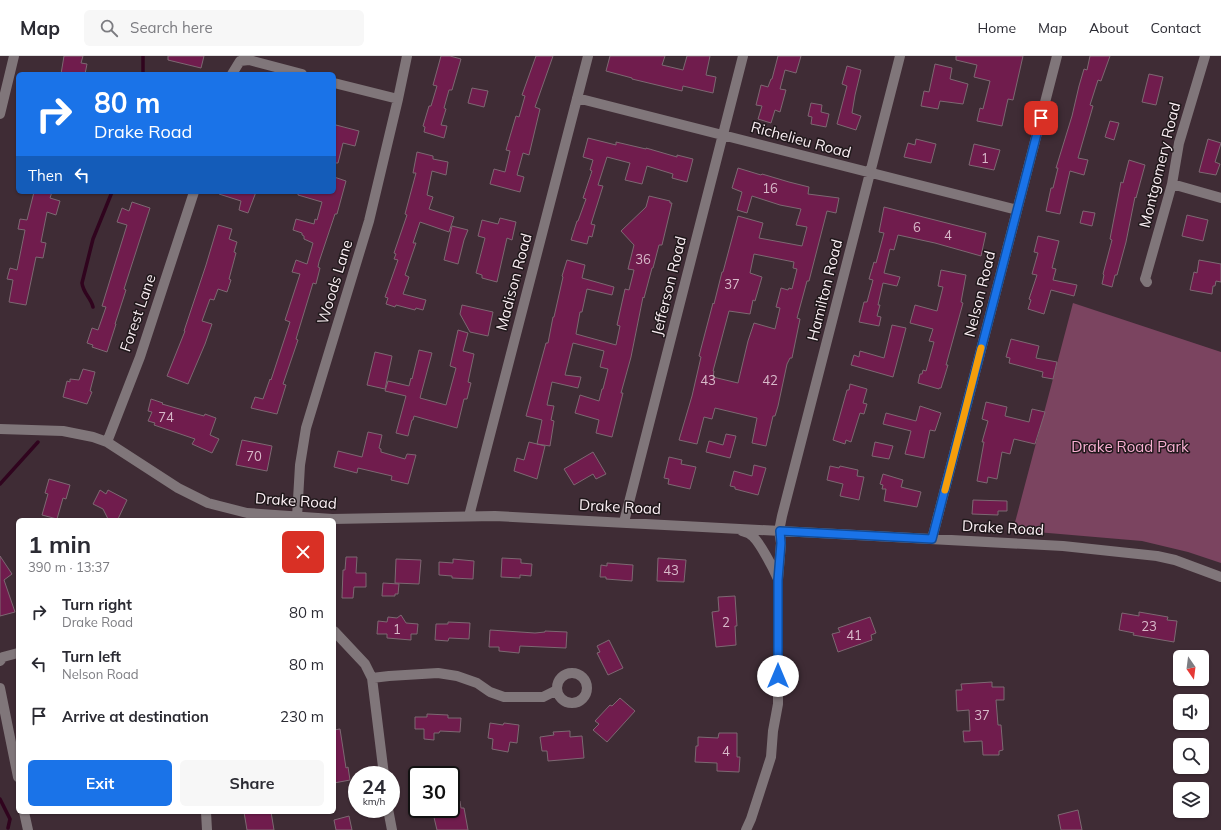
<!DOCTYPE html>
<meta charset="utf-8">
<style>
:root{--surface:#fff;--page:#f7f7f7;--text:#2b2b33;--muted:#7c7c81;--line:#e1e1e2;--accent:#1a73e8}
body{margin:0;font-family:Mulish,sans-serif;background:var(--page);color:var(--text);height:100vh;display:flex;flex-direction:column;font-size:15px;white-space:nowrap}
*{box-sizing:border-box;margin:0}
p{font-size:13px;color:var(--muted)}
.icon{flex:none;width:22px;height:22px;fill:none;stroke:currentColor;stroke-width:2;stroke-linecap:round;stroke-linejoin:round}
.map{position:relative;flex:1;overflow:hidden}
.side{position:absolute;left:16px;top:462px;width:320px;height:296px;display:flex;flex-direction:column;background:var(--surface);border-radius:6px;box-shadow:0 1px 3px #0004}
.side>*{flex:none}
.hud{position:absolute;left:16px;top:16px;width:320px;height:122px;border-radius:6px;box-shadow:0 1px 3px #0004;background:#1a73e8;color:#fff;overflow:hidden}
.needle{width:26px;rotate:166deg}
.controls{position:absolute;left:1173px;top:594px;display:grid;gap:8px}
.controls a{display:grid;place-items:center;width:36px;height:36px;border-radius:6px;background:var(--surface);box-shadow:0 1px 3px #0004;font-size:20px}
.speed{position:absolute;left:348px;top:710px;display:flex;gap:8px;font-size:20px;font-weight:700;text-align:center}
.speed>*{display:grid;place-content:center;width:52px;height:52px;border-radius:50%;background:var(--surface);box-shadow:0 1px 3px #0004;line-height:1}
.speed small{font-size:10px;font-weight:400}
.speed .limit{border:2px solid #111;border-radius:6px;background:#fff;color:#111}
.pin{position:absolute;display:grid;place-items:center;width:34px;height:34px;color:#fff;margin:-17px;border-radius:8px;box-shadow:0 2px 6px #0006}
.me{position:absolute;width:44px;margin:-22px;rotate:0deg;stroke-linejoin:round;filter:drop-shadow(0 0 3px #0008)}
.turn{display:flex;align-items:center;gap:14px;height:84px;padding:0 12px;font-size:18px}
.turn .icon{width:52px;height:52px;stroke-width:2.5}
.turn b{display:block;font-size:28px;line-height:34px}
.then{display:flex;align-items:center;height:38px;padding:0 12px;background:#0003;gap:8px;font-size:15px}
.round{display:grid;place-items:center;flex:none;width:42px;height:42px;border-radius:6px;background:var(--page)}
.summary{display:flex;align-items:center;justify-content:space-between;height:68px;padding:0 12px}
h1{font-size:24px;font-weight:700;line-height:30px}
.primary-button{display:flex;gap:8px;margin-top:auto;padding:8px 12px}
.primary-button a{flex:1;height:46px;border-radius:6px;background:var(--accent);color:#fff;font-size:16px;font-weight:700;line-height:46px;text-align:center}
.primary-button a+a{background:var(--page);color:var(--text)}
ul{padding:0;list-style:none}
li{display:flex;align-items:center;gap:12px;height:52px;padding:0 12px}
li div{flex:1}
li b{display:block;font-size:15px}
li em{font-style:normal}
header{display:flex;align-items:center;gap:24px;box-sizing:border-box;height:56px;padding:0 20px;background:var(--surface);border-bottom:1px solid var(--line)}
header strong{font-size:19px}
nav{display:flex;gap:22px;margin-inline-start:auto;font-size:14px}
.search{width:280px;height:36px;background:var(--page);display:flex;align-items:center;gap:10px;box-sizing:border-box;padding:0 14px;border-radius:6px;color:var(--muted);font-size:15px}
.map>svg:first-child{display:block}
.green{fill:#7b4460}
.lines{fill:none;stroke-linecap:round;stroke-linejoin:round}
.stream{stroke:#30041e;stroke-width:3.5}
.building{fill:#701c4d;stroke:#7d6872;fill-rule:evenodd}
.minor{stroke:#80767a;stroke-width:10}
.route-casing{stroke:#114b97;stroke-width:10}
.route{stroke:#1a73e8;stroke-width:7}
.slow{stroke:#f59e0b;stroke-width:7}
.labels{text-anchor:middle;stroke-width:3;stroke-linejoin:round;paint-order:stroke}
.number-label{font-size:13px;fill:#d8baca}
.street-label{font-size:15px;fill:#fbeff4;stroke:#20181b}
.park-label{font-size:15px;fill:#f9b1d3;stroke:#20181b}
</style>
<header>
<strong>Map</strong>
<div class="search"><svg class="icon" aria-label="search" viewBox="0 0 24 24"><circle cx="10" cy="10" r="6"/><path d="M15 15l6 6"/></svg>Search here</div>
<nav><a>Home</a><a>Map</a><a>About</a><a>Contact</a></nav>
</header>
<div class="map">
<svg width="1221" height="774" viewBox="0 0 1221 774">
<rect width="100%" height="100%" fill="#3f2c35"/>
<path class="green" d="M1073,247L1221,296V507L1188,496L1142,485L1013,474Z"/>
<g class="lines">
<path class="stream" d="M143,18V0
M93,251C91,242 83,237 82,227L93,183L112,136
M0,428L38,386
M0,743L10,763L8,772"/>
</g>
<path class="building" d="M64,0H83L81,7L87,8L85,18H61Z
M168,0H204L201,12L168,4Z
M441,0H450L461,3L452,34H449L444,52L446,53L441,69L447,70L444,82L424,76L425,71L423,70L429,50H431L437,30L433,29Z
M536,0H553L535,51L540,53L529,99L523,97L517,119L524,121L520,136L490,128L494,113L505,116L510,95L506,94L516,60L519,61L525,40L522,39Z
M610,0H665L662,9L683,14L687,0H710L706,19L716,21L713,37L683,30L682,35L632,23V22L606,15Z
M778,0H801L796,17L785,14L780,33L786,34L780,56L775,54L771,67L758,63L762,50L756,49L761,29L768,31L771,23H772Z
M956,0H1023L1013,44L1008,43L1002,70L977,65L980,52L983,53L990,25L974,21L977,9L956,4Z
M1090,0H1110L1101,25L1098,24L1090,49L1093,50L1078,102L1088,104L1084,119L1070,115L1060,158L1046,155L1051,132H1053L1058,112H1056L1072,60L1079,30L1084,13L1087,14Z
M935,8L952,12L950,23L968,28L963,48L940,45L938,53L921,50L924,35L929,36Z
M847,10L861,14L855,39L852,57L861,60L856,74L837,68L847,30L842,28Z
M1149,18L1163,21L1156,49L1142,46Z
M472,32L488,35L484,51L468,47Z
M811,47L822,49L821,56L829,58L826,71L811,68L812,61L808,60Z
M1110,65L1119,67L1114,84L1105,81Z
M336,69L359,75L355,90L343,87L338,107H334V75Z
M588,82L616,89V86L646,93V92L677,101V99L693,103L687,126L672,122L673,118L647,110L642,128L625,124L630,107L607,101L598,129L603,130L591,168L595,169L592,181L589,180L587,188L571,184L577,165H578L586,143L583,142L592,115L590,114L593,104L583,101Z
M916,83L936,88L931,107L904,101L908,87L915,89Z
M1208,83L1221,87L1215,106L1220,108L1216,119L1199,116Z
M974,88L1000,94L994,114L969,109Z
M417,96L433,100V103L448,106L446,119L432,115L427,139L433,141L429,153L454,161L449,176L420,166L413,187H416L405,219L409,221L403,238L426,244L423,254L416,252L415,254L396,249L395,251L386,248L388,242L385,241L398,204L394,203L396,198L394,197L407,159L405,158L416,117H413Z
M1129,104L1145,109L1136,142L1135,141L1126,186L1117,219H1115L1112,231L1102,228L1104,219L1103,218L1112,184L1110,183L1121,126L1123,127Z
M738,112L761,119L762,118L789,126L809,131L808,138L839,142L836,157L827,155L809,225H807L797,262L800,263L792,302H790L787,308L778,350L775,360H773L766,390L752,387L757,362L715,352L712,363L704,361L697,388L679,384L692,340L701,301L699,300L713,247L714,248L722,216H723L738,160L763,167L759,182L802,190L807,171L796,169L801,153L780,149L752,140L747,157L737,154L742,136L732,132ZM754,198L794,206L793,212L797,213L792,233L789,232L788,234L781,232L776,251L780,252L775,273L754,267L748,285L738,327L713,321L714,315H713L729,255L750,258L753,244L755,245L762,221L750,217Z
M334,121L346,125L337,158H335L319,206L318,211L320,212L316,228L313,227L296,283L298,284L283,328L286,329L277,358L251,352L255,341L263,343L270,323L271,324L290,266L285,264L300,218L292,216L296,204L307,208L313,187L304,183V180L302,179V177L293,174L296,163L314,168L315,163L317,164L322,146L298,139V136H334Z
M34,136H52L50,142L60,145L56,159L47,156L41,186L46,187L43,202L36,201L26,249L9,246L13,224L7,223L10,212L17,214L25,174L18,173L20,163L27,164Z
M219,136H256L248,157L239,154L241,145L219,138Z
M649,140L670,145V147H672L662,189H659L653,212H652L644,242L643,241L631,301L621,337H623L612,381L596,377L599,364L575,357L580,339L599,345L602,333H603L608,313L600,311L604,295L573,287L565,319L581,321L578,332L552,326L547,349L554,350L551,364L554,365L550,390L537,388L542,364L526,360L546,287H548L553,261H554L563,221L562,220L567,204L585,209L582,222L614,231L612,239L587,233L582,256H580L576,278L616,289L620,270L617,269L625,233L629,234L634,214L628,213L634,189L621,175L646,151Z
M132,146L150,152L124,233L126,234L115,268H116L107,296L92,291L93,289L87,287L92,272L98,274L106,251L102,250L127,169L117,166L122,152L129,155Z
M884,151L986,177L981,200L935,187L898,179L894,194L890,193L884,217L900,221L897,230L883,227L878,249H880L877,260L881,261L879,270L859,266L864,246H867L873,224L869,223L874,206L876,207L884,177L879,176Z
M1083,155L1095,157L1092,170L1080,167Z
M1187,159L1208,164L1203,185L1182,180Z
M500,162L516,166L512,184L507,182L497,226L482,222V219L476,217L485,182L478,180L482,164L498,168Z
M218,169L232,173L229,183L237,186L234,196L236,197L229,223L231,224L227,236L218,233L214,244L210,243L202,265L212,268L205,288L188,328L167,320L185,275H184L206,209Z
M452,170L468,174L464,184L458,208L444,204Z
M1038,180L1059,185L1052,212L1056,213L1053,224L1077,229L1074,240L1051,234L1044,258L1028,253L1031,244L1029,243L1037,219L1032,218L1038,197L1034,196Z
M1199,204L1221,208V226L1216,225L1215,230H1213L1212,238L1190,234L1194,216L1197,217Z
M941,214L966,219L961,246L963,247L946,309H948L941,332H939V333L918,327L920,318H922L923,314L926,315L934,286L929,285L933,273L910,267L915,249L937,255L943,231L938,230Z
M462,249L493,256L488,280L470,276L460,258Z
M892,269L906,272L893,321L851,309L854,299L859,301L860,295L884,302Z
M458,274L468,277L463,295L474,298L468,326L471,327L467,343H464L457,372L414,360L413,364H412L408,380L396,377L406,340L385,335L388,325L409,330L411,322L412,323L419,294L432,297L420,342L446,349L456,312L450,310Z
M1011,283L1039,290L1036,302L1057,306L1053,323L1042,321L1043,316L1009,307L1010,302L1006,301Z
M375,296L392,300L385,333L367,329Z
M83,313L95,316L90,335L92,336L87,348L63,341L67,325L70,326V323L79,324Z
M850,328L867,333L863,347L867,348L864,358L860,357L851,386L846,384L845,388L833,384L847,334H849Z
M151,343L163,347L162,348L204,360L205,358L216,362L210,379L219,383L212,397L192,388L195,383L154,369L155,367L148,365L152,356L148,355Z
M986,346L1007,351L1005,360L1029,366L1032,353L1045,356L1035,388L1014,383L1010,398L1002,396L997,423L988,421L987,427L977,425L984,386H982L988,365L982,363Z
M920,350L941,357L935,375L930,374L924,402L905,398L911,375L883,368L886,357L916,365Z
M368,376L382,379L379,392L381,393V396L405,403L407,398L416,399L408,428L391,424L392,420L358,412L357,417L334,411L338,395L362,401Z
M726,378L736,380L730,402L706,396L709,385L723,389Z
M242,384L272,390L267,415L236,409Z
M529,386L545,390L537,423L514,415L517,402L524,404Z
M875,386L893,390L889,403L872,400Z
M593,396L606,418L596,423L593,418L574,429L564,413Z
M669,401L682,404L681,408L696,411L690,433L668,428L669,423L664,422Z
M754,409L766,412L758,439L735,433V431L730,430L734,415L752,420Z
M830,410L839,412L840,410L858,414L857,420L864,421L859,444L840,440L843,428L827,424Z
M883,418L903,424L901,431L921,436L917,451L884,445L886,433H882L883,429L880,428Z
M49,423L70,429L66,443L63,442L57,463L42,459L48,438L45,437Z
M100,434L106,438L108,434L127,444L118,463H108L103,453L93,448Z
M973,444L1007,445V455H998V459L972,458Z
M0,500L12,518L4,524L15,556L0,560Z
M346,501H357L356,517H366V531H354L353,542H342L343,514H345Z
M502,502L521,503V507L532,508L531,520L520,519V522L501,521Z
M658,502L686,504L684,526L657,525Z
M396,503L421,504L419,528L395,527Z
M453,503L474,505L473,523L452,522V520L439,519V506L453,507Z
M607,507L633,509L632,525L606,523V521H600L601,509L607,510Z
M383,527L399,528L398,538H395V540H382Z
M735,540L737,570H735L736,589L716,591L712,556L719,555L718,541Z
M1139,556L1168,561L1167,564L1177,565L1174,586L1133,579L1134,577L1119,574L1122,557L1139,560Z
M401,559L406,567L418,568L417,578H411V584L387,582V578H377L378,565L387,566L388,561L397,562Z
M870,561L876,577L871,579L872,584L838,596L832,578L840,576L838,572Z
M448,566L470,567L469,583L449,582L448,585L435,584L436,568H448Z
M490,574L535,577L545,576V575L567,576L566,592L520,590L519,597L499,595V591H489Z
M609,584L623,612L608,619L597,597L600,596L597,590Z
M992,626V631H1004V644H996L998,669H1001L1003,694L999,695V699H983L982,685L964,686L963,675H970L969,654L957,655L956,634H962L961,628Z
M620,642L635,655L607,686L593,674L599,668L595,665L610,649L612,650Z
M427,658L448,659V662H461L460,676L440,675L439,677H434V684L424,683V673H415V661H427Z
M490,667L503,669L504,667L519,669L517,687L510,686L508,696L492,693L493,683L488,682Z
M340,673L346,712L348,711L350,724L334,727V674Z
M570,675V681L582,680L584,702L548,705L547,695H542L540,681L554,679L553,676Z
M719,677H737V701H740L739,716L717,715V707L695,706L696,690H698V681L718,682Z
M460,745L461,752H464L468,774H437L432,753H451V746Z
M1078,754L1082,774H1061L1058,759Z
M244,756H271L274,774H247Z
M349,760L352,774H336L334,764Z"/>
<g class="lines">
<path class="minor" d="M232,18L240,5L249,4L302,18
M334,27L398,43
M577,42L1017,154
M0,58L14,0
M1172,128L1221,142
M1147,226L1145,223L1146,220L1172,128L1179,87L1205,0
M0,373L63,375L93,381L107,386L178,432L208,447L247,457L332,463L495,460L1063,490L1157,500L1175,504L1221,521
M107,386L140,301L194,136
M469,460L588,0
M297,461L300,409L306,372L369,165L398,43L407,0
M624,466L743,0
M742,475C745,476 749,477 751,479C759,484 774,514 778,523
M932,483L1057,0
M334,575L365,608L372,622L384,719
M0,605L3,601L18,597
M557 632a15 15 0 1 1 30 0a15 15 0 1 1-30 0Z
M372,622L389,620L438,617L457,620L477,627L490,636L504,641H543L557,634
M0,632L18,721
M388,753L392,774
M24,756L28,774
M206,756L207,774
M746,774L751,763L771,701L773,675L778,648V523L781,487L779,475L782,460L900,0"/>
</g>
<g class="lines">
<defs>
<path id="route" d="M778,620V524L781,487L780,475L932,483L1041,62"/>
</defs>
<use href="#route" class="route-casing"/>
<use href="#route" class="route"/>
<path class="slow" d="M945,434L981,292"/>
</g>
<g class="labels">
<g class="number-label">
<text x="985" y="107">1</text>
<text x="770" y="137">16</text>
<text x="917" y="176">6</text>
<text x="948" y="184">4</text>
<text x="643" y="208">36</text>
<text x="732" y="233">37</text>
<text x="708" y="329">43</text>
<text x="770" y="329">42</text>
<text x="166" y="366">74</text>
<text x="254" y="405">70</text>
<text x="671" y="519">43</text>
<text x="726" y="571">2</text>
<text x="1149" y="575">23</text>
<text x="397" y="578">1</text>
<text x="854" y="584">41</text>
<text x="982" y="664">37</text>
<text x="726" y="700">4</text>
</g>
<g class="street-label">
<text transform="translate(801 84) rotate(15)" y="5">Richelieu Road</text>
<text transform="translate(1160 109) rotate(-76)" y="5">Montgomery Road</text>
<text transform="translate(335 226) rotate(-73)" y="5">Woods Lane</text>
<text transform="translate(514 226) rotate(-75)" y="5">Madison Road</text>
<text transform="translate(669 230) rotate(-76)" y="5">Jefferson Road</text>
<text transform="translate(825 234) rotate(-76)" y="5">Hamilton Road</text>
<text transform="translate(980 238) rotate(-76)" y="5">Nelson Road</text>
<text transform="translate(138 257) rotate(-71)" y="5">Forest Lane</text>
<text transform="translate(296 445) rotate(4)" y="5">Drake Road</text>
<text transform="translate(620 451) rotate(3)" y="5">Drake Road</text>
<text transform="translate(1003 472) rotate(3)" y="5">Drake Road</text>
</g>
<g class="park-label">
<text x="1130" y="396">Drake Road Park</text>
</g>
</g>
</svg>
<div class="controls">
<a><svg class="needle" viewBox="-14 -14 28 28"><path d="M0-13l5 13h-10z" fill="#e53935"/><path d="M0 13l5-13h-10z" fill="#7c7c81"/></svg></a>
<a><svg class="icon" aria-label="sound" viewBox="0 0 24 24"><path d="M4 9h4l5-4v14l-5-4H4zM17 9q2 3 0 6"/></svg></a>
<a><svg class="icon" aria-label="search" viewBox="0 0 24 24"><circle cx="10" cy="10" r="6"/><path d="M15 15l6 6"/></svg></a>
<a><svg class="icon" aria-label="layers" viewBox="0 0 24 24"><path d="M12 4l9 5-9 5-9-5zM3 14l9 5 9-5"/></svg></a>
</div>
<div class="speed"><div>24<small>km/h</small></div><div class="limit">30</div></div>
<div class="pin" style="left:1041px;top:62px;background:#d93025"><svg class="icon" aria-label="arrive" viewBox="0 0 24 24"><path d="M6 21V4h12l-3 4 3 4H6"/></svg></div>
<svg class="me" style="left:778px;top:620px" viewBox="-20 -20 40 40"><circle r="19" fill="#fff"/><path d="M0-13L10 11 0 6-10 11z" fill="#1a73e8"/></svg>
<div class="hud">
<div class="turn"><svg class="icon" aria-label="right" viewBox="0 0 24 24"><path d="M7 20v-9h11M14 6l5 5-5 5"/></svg><div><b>80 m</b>Drake Road</div></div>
<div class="then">Then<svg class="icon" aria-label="left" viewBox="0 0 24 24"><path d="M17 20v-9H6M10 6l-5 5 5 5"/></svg></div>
</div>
<section class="side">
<div class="summary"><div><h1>1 min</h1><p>390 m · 13:37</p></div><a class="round" style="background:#d93025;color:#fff"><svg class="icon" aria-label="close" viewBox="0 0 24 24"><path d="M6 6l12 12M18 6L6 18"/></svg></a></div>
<ul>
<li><svg class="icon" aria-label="right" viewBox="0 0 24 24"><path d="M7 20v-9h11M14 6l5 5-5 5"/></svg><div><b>Turn right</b><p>Drake Road</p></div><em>80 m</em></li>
<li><svg class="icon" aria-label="left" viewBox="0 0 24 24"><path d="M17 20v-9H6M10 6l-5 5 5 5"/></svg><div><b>Turn left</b><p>Nelson Road</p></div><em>80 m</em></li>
<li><svg class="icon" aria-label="arrive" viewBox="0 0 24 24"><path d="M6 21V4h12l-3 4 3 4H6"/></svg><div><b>Arrive at destination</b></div><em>230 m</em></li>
</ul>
<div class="primary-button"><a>Exit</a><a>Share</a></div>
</section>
</div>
